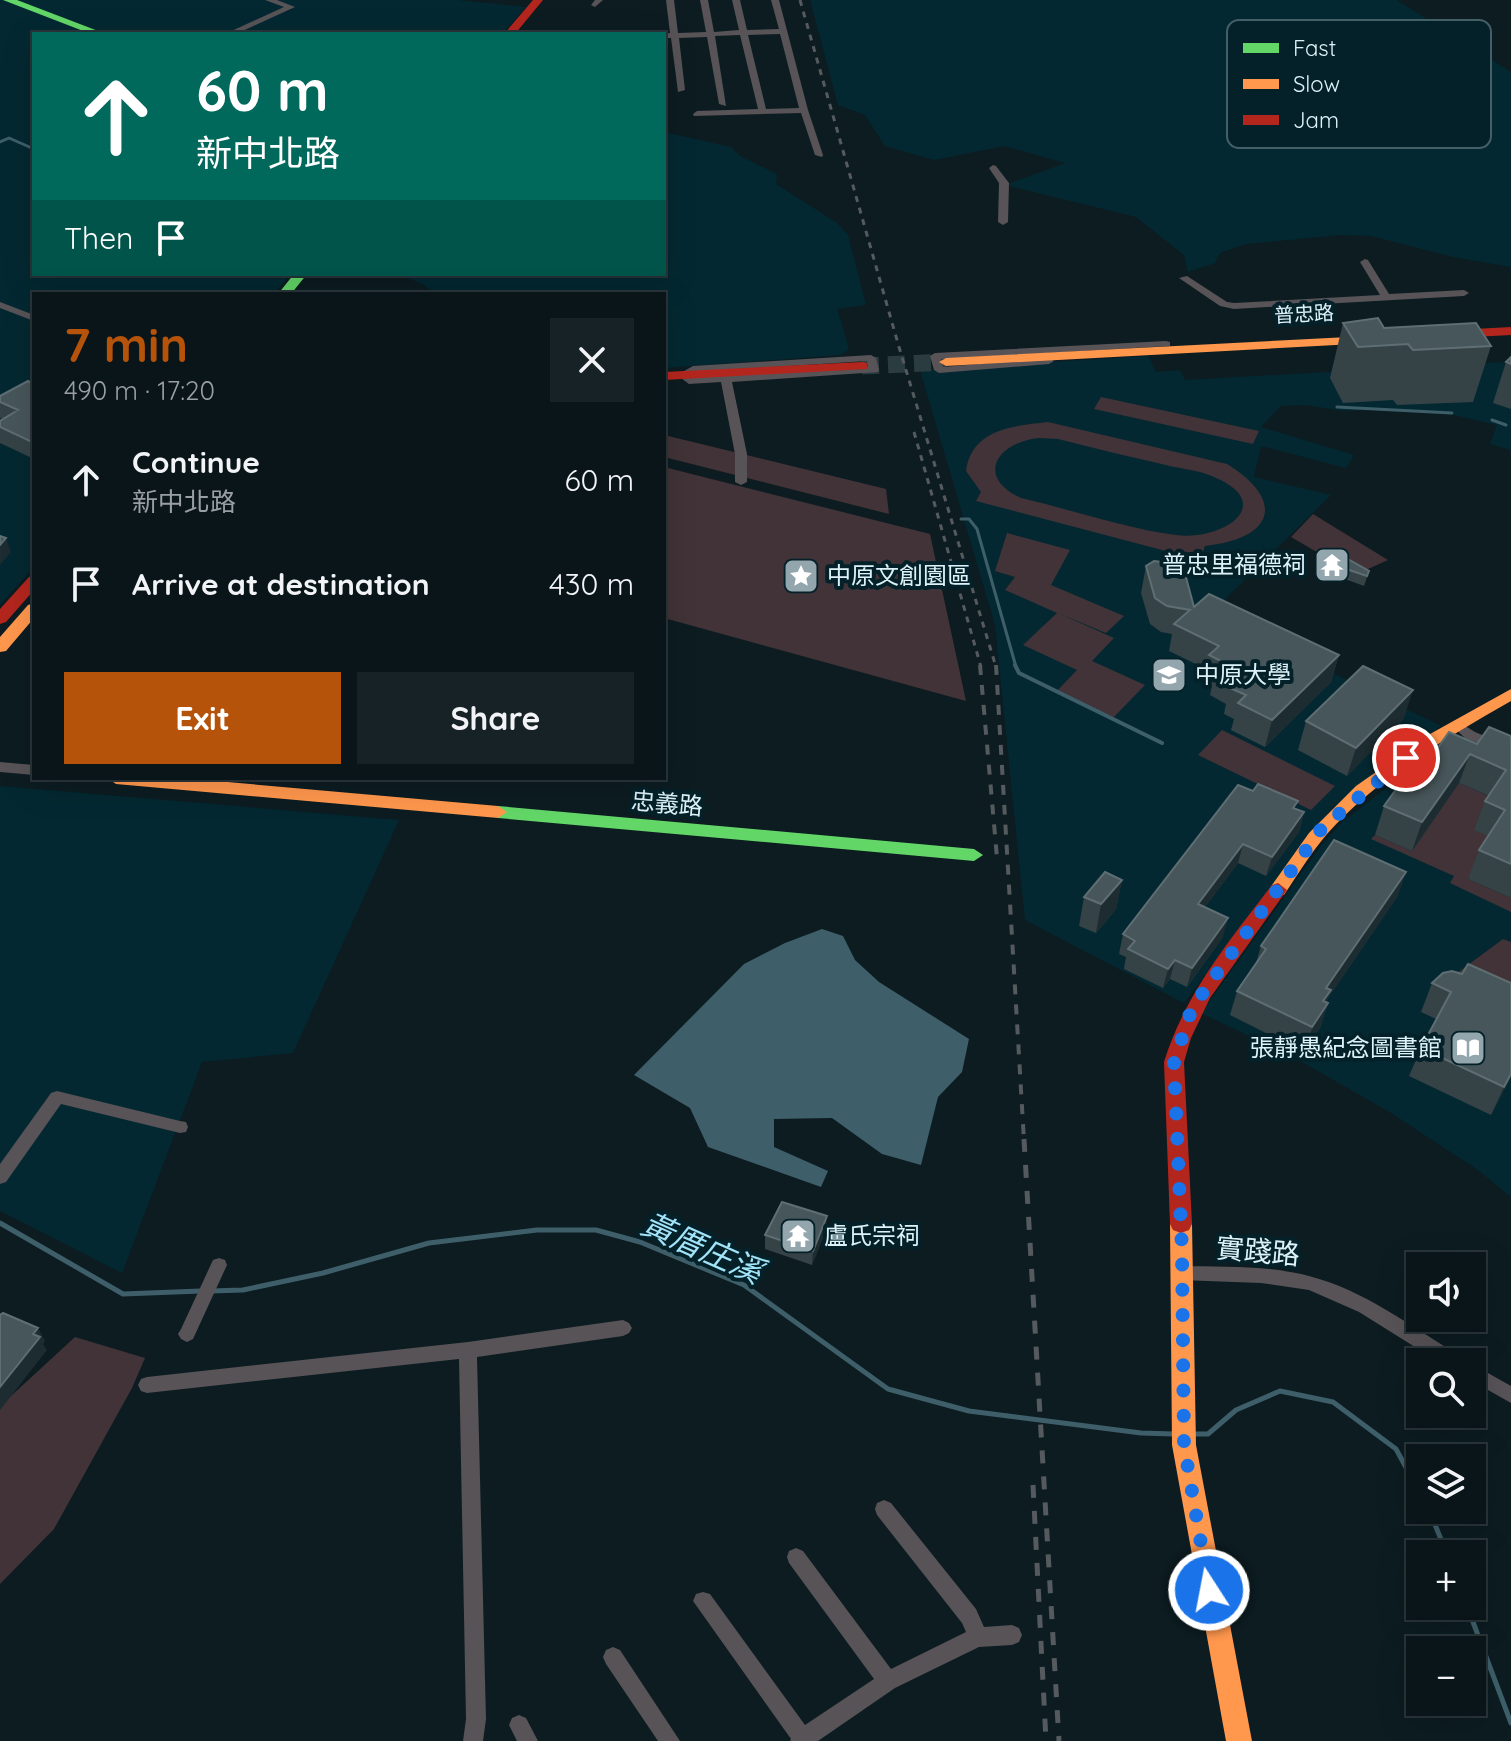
<!DOCTYPE html>
<meta charset="utf-8">
<style>
:root{--surface:#091519;--page:#172226;--text:#f1f3f6;--muted:#999fa2;--line:#293438;--accent:#b45309}
body{margin:0;font-family:Quicksand,"Noto Sans TC",sans-serif;background:var(--page);color:var(--text);height:100vh;display:flex;flex-direction:column;font-size:30px;white-space:nowrap}
*{box-sizing:border-box;margin:0}
p{font-size:26px;color:var(--muted)}
.icon{flex:none;width:44px;height:44px;fill:none;stroke:currentColor;stroke-width:2;stroke-linecap:round;stroke-linejoin:round}
.map{position:relative;flex:1;overflow:hidden}
.sheet{position:absolute;left:32px;top:292px;width:634px;height:488px;display:flex;flex-direction:column;background:var(--surface);border-radius:0px;box-shadow:0 8px 32px #0002,0 0 0 2px var(--line)}
.sheet>*{flex:none}
.hud{position:absolute;left:32px;top:32px;width:634px;height:244px;border-radius:0px;box-shadow:0 8px 32px #0002,0 0 0 2px var(--line);background:#00695c;color:#fff;overflow:hidden}
.tools{position:absolute;left:1406px;top:1252px;display:grid;gap:16px}
.tools a{display:grid;place-items:center;width:80px;height:80px;border-radius:0px;background:var(--surface);box-shadow:0 8px 32px #0002,0 0 0 2px var(--line);font-size:40px}
.pin{position:absolute;display:grid;place-items:center;width:68px;height:68px;color:#fff;margin:-34px;border:4px solid #fff;border-radius:50%;box-shadow:0 2px 8px #0007}
.me{position:absolute;width:88px;margin:-44px;rotate:349deg;stroke-linejoin:round;filter:drop-shadow(0 0 6px #0008)}
.turn{display:flex;align-items:center;gap:28px;height:168px;padding:0 32px;font-size:36px}
.turn .icon{width:104px;height:104px;stroke-width:2.5}
.turn b{display:block;font-size:56px;line-height:68px}
.then{display:flex;align-items:center;height:76px;padding:0 32px;background:#0003;gap:16px;font-size:30px}
.round{display:grid;place-items:center;flex:none;width:84px;height:84px;border-radius:0px;background:var(--page)}
.headline{display:flex;align-items:center;justify-content:space-between;height:136px;padding:0 32px}
h1{font-size:48px;font-weight:800;line-height:60px;color:var(--accent)}
.button{display:flex;gap:16px;margin-top:auto;padding:16px 32px}
.button a{flex:1;height:92px;border-radius:0px;background:var(--accent);color:#fff;font-size:32px;font-weight:800;line-height:92px;text-align:center}
.button a+a{background:var(--page);color:var(--text)}
ul{padding:0;list-style:none}
li{display:flex;align-items:center;gap:24px;height:104px;padding:0 32px}
li div{flex:1}
li b{display:block;font-size:30px}
li em{font-style:normal}
.map>svg:first-child{display:block}
.built{fill:#042831}
.green{fill:#413337;fill-rule:evenodd}
.water{fill:#3e5f6a}
.lines{fill:none;stroke-linecap:round;stroke-linejoin:round}
.stream-far2{stroke:#3e5f6a;stroke-width:3}
.stream-far1{stroke:#3e5f6a;stroke-width:4}
.stream{stroke:#3e5f6a;stroke-width:5}
.secondary-tunnel{stroke:#2b3c41;stroke-width:17;stroke-dasharray:17 9;stroke-linecap:butt}
.street{fill:#575357;fill-rule:evenodd}
.fast{fill:#63d668;fill-rule:evenodd}
.slow{fill:#ff974d;fill-rule:evenodd}
.jam{fill:#b3261e;fill-rule:evenodd}
.rail-far2{stroke:#545a5d;stroke-width:3;stroke-dasharray:6 6;stroke-linecap:butt}
.rail-far1{stroke:#545a5d;stroke-width:4;stroke-dasharray:10 10;stroke-linecap:butt}
.rail{stroke:#545a5d;stroke-width:5;stroke-dasharray:13 13;stroke-linecap:butt}
.wall{fill:#354347}
.shaded-wall{fill:#1d2c30}
.building{fill:#47565a;stroke:#5e6e73;stroke-width:2}
.route{stroke:#1a73e8;stroke-width:14;stroke-dasharray:0 25.2}
.labels{text-anchor:middle;stroke-width:8;stroke-linejoin:round;paint-order:stroke}
.far-street-label{font-size:20px;fill:#ddf1f8;stroke:#042129}
.poi-label{font-size:24px;fill:#ddf1f8;stroke:#042129;text-anchor:start}
.street-label{font-size:24px;fill:#ddf1f8;stroke:#042129}
.near-street-label{font-size:28px;fill:#ddf1f8;stroke:#042129}
.near-water-label{font-size:32px;font-style:italic;fill:#a1e4f9;stroke:#042129}
.key{fill:#042129;stroke:#455f67;stroke-width:2}
.key-label{font-size:22px;fill:#ddf1f8}
</style>
<div class="map">
<svg width="1511" height="1741" viewBox="0 0 1511 1741">
<rect width="100%" height="100%" fill="#0c1c21"/>
<path class="built" d="M0,0H458L526,7L502,34H34V274H291L274,294H34V567L0,605Z
M810,0H1397L1511,72V267L1453,257L1371,236L1340,235L1246,244L1220,253L1215,263L1188,272L1184,255L1136,217L1005,185L1065,163L1004,146L934,160L885,146L865,115L838,105Z
M664,132L731,147L740,156L777,174L776,184L837,223L848,235L866,305L837,309L849,349L841,355L664,368V294H435L423,284L398,274H664Z
M1148,356L1156,372L1180,370L1185,380L1502,362L1511,368V450L1490,444L1497,425L1454,415L1385,409L1344,411L1305,405L1281,406L1261,427L1354,455L1346,468L1261,446L1254,477L1331,495L1211,613L1441,726L1332,808L1184,1003L1025,920L995,625L920,370Z
M1453,737L1468,738L1498,751L1511,761V1197L1478,1170L1391,1113L1297,1059L1201,1013L1321,846L1342,822Z
M0,786L399,820L293,1053L202,1062L122,1273L0,1211Z"/>
<path class="green" d="M1101,397L1259,431L1253,444L1094,409Z
M1048,422L1227,464C1288,502 1272,539 1205,546L1200,560L976,501L981,492L966,471C972,429 1012,426 1048,422ZM1039,438L1058,439C1094,448 1130,457 1166,465C1181,469 1200,470 1214,477C1278,504 1223,541 1176,535C1128,529 1069,509 1021,498C974,476 998,442 1039,438Z
M664,435L886,489L889,514L664,457Z
M664,467L930,534L966,701L664,618Z
M1313,514L1388,560L1346,579L1323,571L1327,558L1291,537Z
M1007,533L1070,550L1051,585L1124,616L1106,633L1058,613L1114,638L1092,661L1145,685L1113,718L1056,692L1077,670L1023,645L1057,613L1005,590L1015,577L995,571Z
M1222,730L1335,786L1311,810L1198,755Z
M1459,783L1495,799L1494,839L1468,879L1511,898V912L1450,883L1454,876L1371,839L1375,835L1412,851Z
M1503,939L1511,942V1004L1453,976Z
M75,1337L145,1358L132,1388L54,1529L0,1584V1406Z"/>
<path class="water" d="M822,929L843,936L855,960L879,982L969,1039L962,1072L938,1097L921,1165L882,1154L832,1118L774,1119V1147L828,1171L821,1187L708,1147L690,1108L634,1075L744,964L785,943Z"/>
<g class="lines">
<path class="stream-far2" d="M0,142L9,138L34,149
M1337,407L1452,413
M1492,420L1506,425
M961,519H969L977,529L1016,667"/>
<path class="stream-far1" d="M1015,665L1019,673L1162,743"/>
<path class="stream" d="M0,1223L123,1294L201,1291
M210,1291L243,1290L323,1273L429,1243L537,1230H596L640,1242L744,1285L888,1389L969,1411L1141,1433L1174,1434
M1195,1434H1208L1236,1410L1280,1391L1333,1402L1396,1449L1420,1493
M1429,1510L1447,1554
M1467,1606L1511,1723"/>
<path class="secondary-tunnel" d="M862,366L946,362"/>
<path class="street" d="M265,0H277L295,7L236,34H225L284,7Z
M595,0H603L595,7L591,5Z
M666,0H674L678,33L706,32L700,0H708L714,32L739,30L732,0H740L747,30L779,29L771,0H779L808,110L823,155L822,157L815,155L801,113L694,116L693,114L697,111L758,109L740,35L715,36L726,106L719,104L707,37L679,38L685,90L678,92L671,38H664L662,34L670,33ZM780,34L799,108L766,109L748,35Z
M993,165L996,166L1009,183L1008,222L1003,225L998,222L999,183L989,168Z
M1365,259L1368,260L1389,294L1464,290L1469,293L1464,296L1234,309L1220,306L1179,278L1187,276L1227,302L1234,303L1380,295L1360,262Z
M0,302L34,315V321L0,308Z
M1166,341L1170,342V346L941,359L943,367L1049,358L1054,361L1049,364L939,373L934,370L930,356L935,353Z
M871,355L876,358L879,370L878,372L732,382L747,454V482L741,485L735,482V454L721,382L689,384L677,375L693,366ZM867,361L868,367L691,378L689,375L695,372Z
M1457,721L1475,732L1511,747V756L1465,738L1451,725Z
M0,762L34,765V775L0,772Z
M57,1091L180,1121L186,1122L188,1127L186,1132L180,1133L61,1104L6,1182L0,1184V1164L51,1093Z
M219,1258L225,1260L227,1265L193,1339L187,1342L181,1339L178,1334L181,1329L213,1260Z
M1180,1266C1223,1267 1267,1265 1309,1276C1364,1290 1412,1327 1460,1356L1463,1362H1439L1359,1312L1309,1290L1261,1283L1180,1280L1174,1278L1172,1273L1174,1268Z
M623,1320L629,1323L632,1328L629,1333L623,1336L477,1357L486,1719L483,1741H463L466,1719L459,1359L147,1393L141,1391L138,1385L141,1379L147,1377L468,1342Z
M1472,1364L1511,1386V1403L1472,1381Z
M884,1500L891,1503L976,1609L984,1627L1012,1625L1019,1628L1022,1635L1019,1642L1012,1645L979,1647L895,1688L818,1741H790L791,1739L693,1601L696,1594L703,1592L710,1594L805,1725L874,1679L789,1563L787,1557L789,1551L796,1548L803,1551L891,1669L966,1632L962,1623L877,1515L875,1509L877,1503Z
M613,1647L620,1650L680,1741H658L606,1664L603,1657L606,1650Z
M519,1715L526,1718L538,1741H517L509,1725L512,1718Z"/>
<path class="fast" d="M3,0H17L106,34H91Z
M294,274H307L291,294H278Z
M498,806L974,849L983,855L974,861L498,818L489,812Z"/>
<path class="slow" d="M1368,336L1373,337V343L946,366L939,362L946,358Z
M34,603V618L6,651L0,652V637L28,605Z
M1511,689V701C1445,739 1378,777 1327,834C1311,853 1298,874 1284,895H1272L1269,890L1272,885L1309,833L1356,786L1430,734Z
M107,778H182L498,806L507,812L498,818L116,784Z
M1181,1215L1189,1218L1192,1224L1196,1445L1252,1741H1226L1172,1445L1170,1224L1173,1218Z"/>
<path class="jam" d="M533,0H543L515,34H504Z
M1511,327V335L1455,338L1448,334L1455,330Z
M862,362L867,363V369L664,380V372Z
M34,575V590L6,622L0,624V609L29,577Z
M1278,883L1287,890L1210,998L1191,1038L1184,1062L1192,1224L1189,1230L1181,1233L1173,1230L1170,1224L1164,1062C1185,994 1229,941 1272,885Z"/>
<path class="rail-far2" d="M800,0L899,347L996,667
M914,432L981,667"/>
<path class="rail-far1" d="M980,665L997,858
M996,665L1024,1141"/>
<path class="rail" d="M1024,1139L1059,1741
M1033,1485L1046,1741"/>
</g>
<path class="wall" d="M1343,323L1384,328L1491,346L1473,402L1397,405L1393,400L1343,403L1330,378Z
M1511,357V409L1493,403L1506,362Z
M34,384V459L0,443V421L3,419L0,418V396Z
M1325,562L1369,571L1364,586L1323,571Z
M1146,566L1194,607L1339,655L1331,682L1265,747L1231,730L1234,719L1224,714L1226,704L1210,695L1212,686L1203,682L1206,669L1169,651L1172,634L1161,632L1150,624L1141,593Z
M1404,718L1347,776L1298,750L1306,721Z
M1511,736V898L1468,879L1479,850L1488,836L1474,830L1485,801L1489,796L1459,783L1412,851L1375,835L1384,806L1477,744Z
M1253,791L1304,812L1299,832L1266,876L1238,863L1205,907L1223,937L1187,987L1170,979L1163,988L1124,969L1126,957L1119,954L1123,934Z
M1406,872L1397,897L1328,998L1326,1002L1328,1003L1320,1028L1304,1052L1230,1015L1237,991L1256,963L1261,946Z
M1122,880L1116,909L1096,933L1079,926L1084,897Z
M1432,983H1511V1076L1491,1115L1409,1076L1421,1048L1436,1019L1421,1012Z
M826,1230L812,1265L765,1249V1235Z"/>
<path class="shaded-wall" d="M6,538L11,552L0,565V545Z
M1339,655L1331,682L1265,747L1272,720Z
M1413,690L1404,718L1347,776L1356,748Z
M1470,754L1459,783L1412,851L1422,822Z
M1304,812L1299,832L1266,876L1272,857Z
M1243,844L1238,863L1193,923L1198,904Z
M1406,872L1397,897L1328,998L1324,1010L1328,1003L1320,1028L1304,1052L1326,988Z
M1122,880L1116,909L1096,933L1101,904Z
M1228,918L1223,937L1187,987L1192,968Z
M1175,960L1170,979L1163,988L1168,969Z
M1511,1074V1076L1491,1115L1504,1087Z
M827,1216L826,1230L812,1265L813,1251Z
M38,1328L45,1341L43,1344L47,1350L0,1410V1387Z"/>
<path class="building" d="M1378,318L1384,328L1476,323L1491,346L1413,350L1408,344L1358,347L1343,323Z
M1511,357V364L1506,362Z
M28,381L34,384V443L0,427V421L18,410L0,402V396Z
M0,536L6,538L0,545Z
M1330,549L1369,571L1367,576L1325,562Z
M1154,561L1178,564L1184,570L1194,607L1209,594L1339,655L1272,720L1238,703L1246,695L1230,688L1239,680L1216,669L1223,662L1209,655L1219,646L1174,624L1190,610L1167,606L1155,598L1146,566Z
M1363,666L1413,690L1356,748L1306,721Z
M1489,727L1511,736V864L1479,850L1505,810L1485,801L1506,770L1470,754L1422,822L1384,806L1415,763L1424,767L1449,732L1477,744Z
M1258,784L1298,801L1293,808L1304,812L1272,857L1243,844L1198,904L1228,918L1192,968L1175,960L1168,969L1128,949L1135,941L1123,934L1238,785L1253,791Z
M1334,840L1406,872L1326,988L1331,990L1323,1001L1328,1003L1312,1027L1237,991L1266,949L1261,946Z
M1105,872L1122,880L1101,904L1084,897Z
M1468,964L1511,983V1074L1504,1087L1421,1048L1451,992L1432,983L1443,973L1452,971L1462,974Z
M782,1202L827,1216L813,1251L765,1235Z
M3,1313L38,1328L33,1334L40,1337L0,1387V1315Z"/>
<g class="lines">
<path class="route" d="M1209,1590L1184,1445L1182,1251L1174,1062L1192,1008L1322,828L1406,758"/>
</g>
<defs>
<symbol id="temple-square" viewBox="-11 -11 22 22"><rect x="-9" y="-9" width="18" height="18" rx="4" fill="#94a6ad" stroke="#042129"/><path d="M0-6L5-2H3V0L6.5 2.5H4V6H1.5V3h-3V6H-4V2.5H-6.5L-3 0V-2H-5Z" fill="#fff"/></symbol>
<symbol id="sight-square" viewBox="-11 -11 22 22"><rect x="-9" y="-9" width="18" height="18" rx="4" fill="#94a6ad" stroke="#042129"/><path d="M0-6L1.8-2.2L6-1.7L2.9 1.2L3.7 5.4L0 3.3L-3.7 5.4L-2.9 1.2L-6-1.7L-1.8-2.2Z" fill="#fff"/></symbol>
<symbol id="university-square" viewBox="-11 -11 22 22"><rect x="-9" y="-9" width="18" height="18" rx="4" fill="#94a6ad" stroke="#042129"/><path d="M0-5L7-2L0 1L-7-2ZM-4 1L0 2.5L4 1V4Q0 6-4 4Z" fill="#fff"/></symbol>
<symbol id="library-square" viewBox="-11 -11 22 22"><rect x="-9" y="-9" width="18" height="18" rx="4" fill="#94a6ad" stroke="#042129"/><path d="M-6-4Q-3-5.5-.7-3.5V5Q-3 3-6 4ZM6-4Q3-5.5 .7-3.5V5Q3 3 6 4Z" fill="#fff"/></symbol>
</defs>
<g fill-rule="evenodd">
<use href="#temple-square" x="1312" y="545" width="40" height="40"/>
<use href="#sight-square" x="781" y="556" width="40" height="40"/>
<use href="#university-square" x="1149" y="655" width="40" height="40"/>
<use href="#library-square" x="1448" y="1028" width="40" height="40"/>
<use href="#temple-square" x="778" y="1216" width="40" height="40"/>
</g>
<g class="labels">
<g class="far-street-label">
<text transform="translate(1304 314) rotate(-3)" y="7">普忠路</text>
</g>
<g class="poi-label">
<text x="1306" y="573" text-anchor="end">普忠里福德祠</text>
<text x="827" y="584">中原文創園區</text>
<text x="1195" y="683">中原大學</text>
<text x="1442" y="1056" text-anchor="end">張靜愚紀念圖書館</text>
<text x="824" y="1244">盧氏宗祠</text>
</g>
<g class="street-label">
<text transform="translate(667 804) rotate(5)" y="8">忠義路</text>
</g>
<g class="near-street-label">
<text transform="translate(1258 1251) rotate(5)" y="10">實踐路</text>
</g>
<g class="near-water-label">
<text transform="translate(702 1248) rotate(24)" y="11">黃厝庄溪</text>
</g>
</g>
<rect x="1227" y="20" width="264" height="128" rx="12" class="key"/>
<rect x="1243" y="43" width="36" height="10" fill="#63d668"/>
<rect x="1243" y="79" width="36" height="10" fill="#ff974d"/>
<rect x="1243" y="115" width="36" height="10" fill="#b3261e"/>
<g class="key-label">
<text x="1293" y="56">Fast</text>
<text x="1293" y="92">Slow</text>
<text x="1293" y="128">Jam</text>
</g>
</svg>
<div class="tools">
<a><svg class="icon" aria-label="sound" viewBox="0 0 24 24"><path d="M4 9h4l5-4v14l-5-4H4zM17 9q2 3 0 6"/></svg></a>
<a><svg class="icon" aria-label="search" viewBox="0 0 24 24"><circle cx="10" cy="10" r="6"/><path d="M15 15l6 6"/></svg></a>
<a><svg class="icon" aria-label="layers" viewBox="0 0 24 24"><path d="M12 4l9 5-9 5-9-5zM3 14l9 5 9-5"/></svg></a>
<a>+</a>
<a>−</a>
</div>
<div class="pin" style="left:1406px;top:758px;background:#d93025"><svg class="icon" aria-label="arrive" viewBox="0 0 24 24"><path d="M6 21V4h12l-3 4 3 4H6"/></svg></div>
<svg class="me" style="left:1209px;top:1590px" viewBox="-20 -20 40 40"><circle r="17" fill="#1a73e8" stroke="#fff" stroke-width="3"/><path d="M0-11L8 9 0 5-8 9z" fill="#fff"/></svg>
<div class="hud">
<div class="turn"><svg class="icon" aria-label="ahead" viewBox="0 0 24 24"><path d="M12 20V5M6 11l6-6 6 6"/></svg><div><b>60 m</b>新中北路</div></div>
<div class="then">Then<svg class="icon" aria-label="arrive" viewBox="0 0 24 24"><path d="M6 21V4h12l-3 4 3 4H6"/></svg></div>
</div>
<section class="sheet">
<div class="headline"><div><h1>7 min</h1><p>490 m · 17:20</p></div><a class="round"><svg class="icon" aria-label="close" viewBox="0 0 24 24"><path d="M6 6l12 12M18 6L6 18"/></svg></a></div>
<ul>
<li><svg class="icon" aria-label="ahead" viewBox="0 0 24 24"><path d="M12 20V5M6 11l6-6 6 6"/></svg><div><b>Continue</b><p>新中北路</p></div><em>60 m</em></li>
<li><svg class="icon" aria-label="arrive" viewBox="0 0 24 24"><path d="M6 21V4h12l-3 4 3 4H6"/></svg><div><b>Arrive at destination</b></div><em>430 m</em></li>
</ul>
<div class="button"><a>Exit</a><a>Share</a></div>
</section>
</div>
